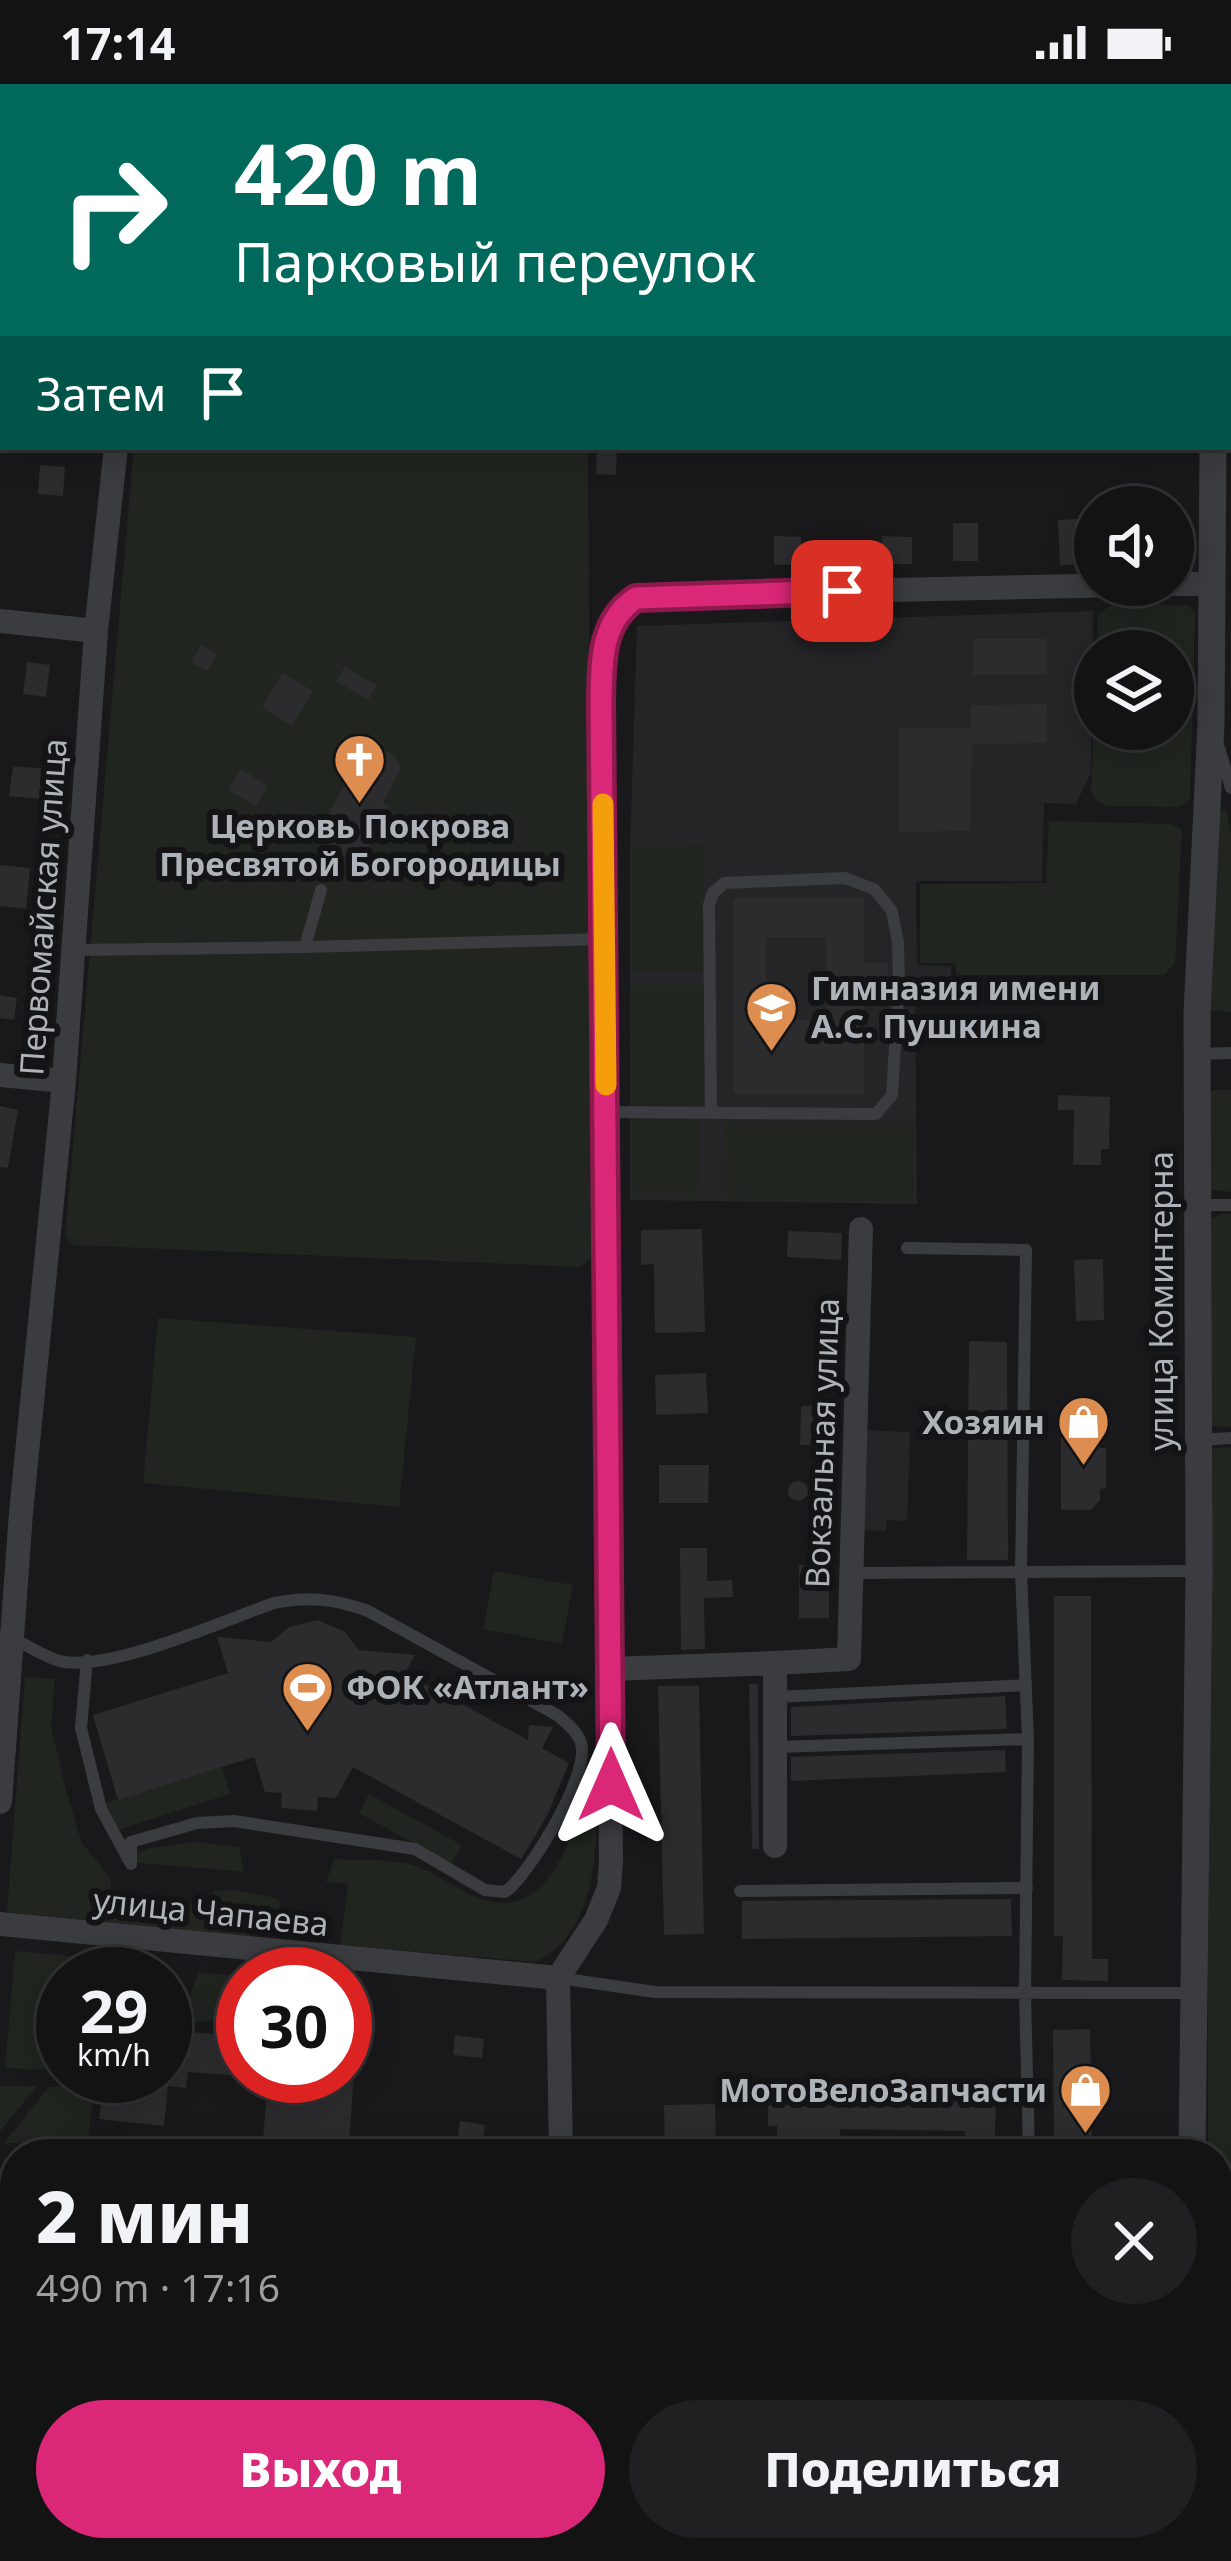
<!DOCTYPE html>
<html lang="ru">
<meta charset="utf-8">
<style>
:root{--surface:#131314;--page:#202022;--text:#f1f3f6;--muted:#9d9ea0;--line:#323234;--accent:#db2777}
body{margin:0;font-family:"Noto Sans",sans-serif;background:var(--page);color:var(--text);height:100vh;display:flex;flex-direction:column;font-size:45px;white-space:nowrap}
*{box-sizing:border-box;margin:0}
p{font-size:39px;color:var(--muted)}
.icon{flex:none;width:66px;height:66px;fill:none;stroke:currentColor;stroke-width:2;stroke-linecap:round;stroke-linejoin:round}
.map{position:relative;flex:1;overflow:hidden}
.sheet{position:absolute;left:0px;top:2055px;width:1233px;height:423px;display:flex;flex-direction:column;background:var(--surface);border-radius:48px 48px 0 0;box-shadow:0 6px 30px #0003,0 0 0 3px var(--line)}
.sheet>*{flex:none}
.banner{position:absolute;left:0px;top:0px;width:1233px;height:366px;box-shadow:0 6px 30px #0003,0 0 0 3px var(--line);background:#00695c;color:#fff;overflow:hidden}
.tools{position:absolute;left:1074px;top:402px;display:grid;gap:24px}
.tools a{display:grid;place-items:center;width:120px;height:120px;border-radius:50%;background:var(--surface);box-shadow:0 6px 30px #0003,0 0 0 3px var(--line);font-size:60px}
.speed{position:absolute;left:36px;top:1863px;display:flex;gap:24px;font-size:60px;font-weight:700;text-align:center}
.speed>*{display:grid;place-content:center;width:156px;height:156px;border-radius:50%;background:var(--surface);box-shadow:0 6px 30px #0003,0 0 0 3px var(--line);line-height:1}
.speed small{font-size:30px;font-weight:400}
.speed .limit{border:18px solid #d22;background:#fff;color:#111}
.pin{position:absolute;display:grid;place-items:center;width:102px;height:102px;color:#fff;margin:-51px;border-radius:24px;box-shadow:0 6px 18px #0006}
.me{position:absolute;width:132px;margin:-66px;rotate:0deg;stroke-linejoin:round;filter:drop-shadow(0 0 9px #0008)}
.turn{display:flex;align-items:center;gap:42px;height:252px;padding:0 36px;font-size:54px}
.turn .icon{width:156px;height:156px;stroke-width:2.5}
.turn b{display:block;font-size:84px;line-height:102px}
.then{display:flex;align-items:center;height:114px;padding:0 36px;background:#0003;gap:24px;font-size:45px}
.round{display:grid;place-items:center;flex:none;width:126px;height:126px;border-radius:63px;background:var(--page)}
.headline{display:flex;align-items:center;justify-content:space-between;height:204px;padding:0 36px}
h1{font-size:72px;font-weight:800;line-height:90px}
.button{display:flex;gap:24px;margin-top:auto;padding:24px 36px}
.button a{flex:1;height:138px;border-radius:72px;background:var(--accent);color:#fff;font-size:48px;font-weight:800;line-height:138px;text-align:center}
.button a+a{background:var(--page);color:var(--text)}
.status{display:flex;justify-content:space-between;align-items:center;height:84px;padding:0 60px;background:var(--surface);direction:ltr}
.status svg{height:33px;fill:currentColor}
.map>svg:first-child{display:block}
.built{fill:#252527}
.green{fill:#20251f;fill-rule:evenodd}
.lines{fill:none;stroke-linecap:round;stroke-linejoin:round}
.stream{stroke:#303a3d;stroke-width:6}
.building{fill:#2c2c2e;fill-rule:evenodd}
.service{stroke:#3a3c3f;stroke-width:12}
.minor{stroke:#3a3c3f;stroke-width:24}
.tertiary{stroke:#3a3c3f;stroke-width:27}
.route-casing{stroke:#8e194d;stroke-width:30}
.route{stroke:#db2777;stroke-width:21}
.slow{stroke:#f59e0b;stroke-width:21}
.labels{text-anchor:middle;stroke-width:12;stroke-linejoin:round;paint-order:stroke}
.poi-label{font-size:33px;font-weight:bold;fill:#adb3b9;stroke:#141416;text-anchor:start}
.street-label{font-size:33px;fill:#adb3b9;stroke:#141416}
</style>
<div class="status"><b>17:14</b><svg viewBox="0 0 49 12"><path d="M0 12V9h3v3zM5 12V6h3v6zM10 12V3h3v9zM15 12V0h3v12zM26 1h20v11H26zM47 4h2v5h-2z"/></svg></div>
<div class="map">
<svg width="1231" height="2477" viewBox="0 0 1231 2477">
<rect width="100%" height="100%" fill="#19191b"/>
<path class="built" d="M1093,527L1091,688L1076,720L1044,719L1042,797H916L917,881L951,882V897L950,910L915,911L917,1120L630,1116V761L637,542Z
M863,1346L910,1348L907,1437L887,1436L886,1447L859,1446Z"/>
<path class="green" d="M134,363H588L594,1173L580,1183L74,1161L65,1153Z
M1187,521L1195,529L1190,715L1180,723L1107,722L1097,717L1091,707L1098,530L1110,522ZM1095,567H1173V645H1095Z
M1219,725L1227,728L1231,752V928L1206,926Z
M1049,737L1171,740L1182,745L1175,879L1164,891H956V879H920V800L1046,799Z
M704,762L703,888H632V763Z
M631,902H704V1021L630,1022Z
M1214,1006H1231V1108L1207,1105L1210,1009Z
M632,1034L701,1035L697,1114H633Z
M723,1037H914V1118L721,1114Z
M1223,1130H1231V1343L1211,1342L1207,1142L1212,1134Z
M158,1234L416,1253L399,1423L143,1399Z
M1231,1363V2270L1218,2271V2070H1208L1209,1372L1214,1364Z
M494,1487L573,1501L562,1560L483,1545Z
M25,1593L55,1595L51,1643L67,1710L82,1759L110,1793L113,1811L210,1823L213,1807L235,1806L276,1814L280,1818L281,1834L274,1842L246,1853L7,1828Z
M222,1683L230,1710L108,1749L100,1721Z
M369,1710L462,1761L451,1780L359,1729Z
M587,1717H597C597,1772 594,1852 535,1878L340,1861L348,1800L326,1798L334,1775C358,1776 385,1775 409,1780C432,1785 454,1804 476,1813C543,1841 566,1765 587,1717Z
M194,1758L239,1763L244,1788L117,1777L151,1764Z
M15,1867L165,1880L164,1890H63V1974L51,1986L5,1984Z
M198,1888L243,1893V1934L194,1938L190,1913Z
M345,1917L370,1923L373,1953L345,1950Z
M68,1992H96L87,2060L4,2059L49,2003H57Z
M0,2002H37L0,2047Z
M1231,2336V2404H1225L1218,2397V2363Z
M589,2463H768V2477H589Z"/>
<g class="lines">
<path class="stream" d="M0,152H3
M1230,360H1231"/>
</g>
<path class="building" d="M597,363H617L616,391L596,390Z
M40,381L65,383L63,412L38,410Z
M1095,434V479L1060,481L1058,436Z
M953,439H978V477H953Z
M774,452L801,453L802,465L829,463L828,480L774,481Z
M882,452L912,453V480H881Z
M973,555H1046L1047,590L973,591Z
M201,561L217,570L207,587L191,578Z
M27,578L50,581L46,613L23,610Z
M345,583L377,601L368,616L336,597Z
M282,589L313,607L292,642L262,624Z
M1047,620V659L972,660L970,747L898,748L899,644H971V621Z
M381,666L393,670L400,680V686L383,719L390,723L364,771L350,763L343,776L325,767L332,754L319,747L345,699L352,703L370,670Z
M13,682L45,685L41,715L9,712Z
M241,685L268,702L256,722L228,706Z
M0,781L30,784L26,825L0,822Z
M733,814H864V879H888V907H864V1010H733ZM766,853H826V936H766Z
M0,911L17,914L14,936L0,934Z
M1058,1011L1110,1013L1109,1065H1101V1081H1073L1074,1026H1058Z
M0,1022L18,1026L8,1084L0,1083Z
M702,1145L705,1248L655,1249L654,1180L641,1181V1146Z
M788,1147L842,1149L841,1176L787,1173Z
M1103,1175L1104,1236L1076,1237L1074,1176Z
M841,1257V1280L818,1281L817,1258Z
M969,1257L1007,1258L1008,1476H967Z
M706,1289L708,1329L656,1331L655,1291Z
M801,1322H840L838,1361H800Z
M1061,1340H1088L1099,1355L1100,1364H1106V1404L1100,1405V1416L1091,1426H1061Z
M659,1381H709L708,1419H659Z
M788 1407a10 10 0 1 1 20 0a10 10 0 1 1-20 0Z
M680,1464H707V1497L732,1496L733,1513L704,1514L705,1565L681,1566Z
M799,1481H829V1534H799Z
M1054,1512H1091L1092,1875H1108V1897L1062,1896L1063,1852H1054Z
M318,1536L345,1548L359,1566L415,1571L405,1589L528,1656L529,1641L553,1643L542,1664L569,1679L547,1732L521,1775L353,1683L336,1714L318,1713L317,1727L281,1724L282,1709L265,1708L254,1673L118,1716L93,1631L228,1589L217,1553L271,1558L289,1543Z
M749,1600H758L759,1765H752Z
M658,1602H699L704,1850L664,1851Z
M1005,1612L1007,1645L791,1652V1623Z
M1005,1666L1006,1688L791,1697V1673Z
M1011,1815L1012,1852L742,1855V1817Z
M1090,1945L1092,2070H1054L1053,1946Z
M192,1948L243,1953V1992L188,1988L186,2004L168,2002L164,2042L99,2035L102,2016L107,2017L110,1992H165V1965L190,1967Z
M455,1951L484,1955L482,1974L453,1971Z
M268,1992H354L348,2070H262Z
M969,1996L997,1997L994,2070H964L965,2047L840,2045V2058H799L798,2070H777V2042H768V2007H795V2013L968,2016Z
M715,2020L716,2070H665L664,2021Z
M460,2037L485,2041L481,2070L456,2067Z
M0,2350L15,2352V2397L0,2396Z
M0,2436L15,2438V2477H0Z"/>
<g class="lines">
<path class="service" d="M0,299L3,300
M1219,664L1231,704
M305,863L604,855
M74,866L305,863L321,806
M1198,970L1231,969
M606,1028L876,1030L892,1011L899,897L898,859L892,827L874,805L845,794L724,799L713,809L709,821L711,1028
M1198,1121H1231
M907,1164L1026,1166L1021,1488L1028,1655L1025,1911L1029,2070
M1199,1356L1231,1354
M852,1489L1198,1487
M12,1554C27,1561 47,1575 64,1578C116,1585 223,1537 274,1519C309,1512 335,1515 368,1527L557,1631C566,1638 577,1647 581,1659C591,1689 530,1790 505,1808L485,1806L415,1765L234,1737L197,1739L131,1758V1780L101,1725L81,1644L87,1576
M776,1613L1026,1601
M776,1663L1028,1655
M740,1807L1027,1804
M559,1894L655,1908L1192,1909
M1218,2299L1231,2289
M0,2408L15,2410
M1036,2463V2477
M492,2477L562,2475"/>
<path class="minor" d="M160,3L161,0
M844,3L845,0
M1173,500H1213
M0,537L96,547
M0,991L64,997
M775,1579L849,1575L861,1145
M610,1585L775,1579V1762
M0,1718L21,1429L64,997L96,547L116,363
M0,1840L558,1894
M561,2070L558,1894L596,1836L609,1804L611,1778L601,617C602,575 600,522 651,511L1129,501
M0,2295L15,2297
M562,2477V2463"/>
<path class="tertiary" d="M1230,132L1231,128
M1192,2070L1199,1487L1197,930L1211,640L1213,363
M1150,2477L1158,2463"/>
</g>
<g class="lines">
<defs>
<path id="route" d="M611,1701L601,617C602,578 600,538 636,514L842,507"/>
</defs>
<use href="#route" class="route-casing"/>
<use href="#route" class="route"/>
<path class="slow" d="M603,720L606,1001"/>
</g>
<defs>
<symbol id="church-pin" viewBox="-11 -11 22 30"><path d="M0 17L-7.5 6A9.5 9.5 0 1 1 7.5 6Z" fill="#dc8d4f" stroke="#141416"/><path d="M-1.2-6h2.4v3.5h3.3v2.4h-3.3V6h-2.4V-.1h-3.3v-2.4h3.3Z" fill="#fff"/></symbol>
<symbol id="school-pin" viewBox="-11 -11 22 30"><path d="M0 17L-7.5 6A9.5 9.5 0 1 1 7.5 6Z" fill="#dc8d4f" stroke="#141416"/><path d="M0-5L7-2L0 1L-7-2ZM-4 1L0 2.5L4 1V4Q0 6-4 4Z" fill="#fff"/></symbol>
<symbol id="shop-pin" viewBox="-11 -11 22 30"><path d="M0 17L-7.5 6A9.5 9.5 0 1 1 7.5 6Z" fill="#dc8d4f" stroke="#141416"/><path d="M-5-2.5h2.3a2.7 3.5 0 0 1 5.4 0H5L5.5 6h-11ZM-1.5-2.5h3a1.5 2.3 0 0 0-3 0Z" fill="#fff"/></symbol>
<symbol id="stadium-pin" viewBox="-11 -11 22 30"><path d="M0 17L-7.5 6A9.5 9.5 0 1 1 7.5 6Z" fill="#dc8d4f" stroke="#141416"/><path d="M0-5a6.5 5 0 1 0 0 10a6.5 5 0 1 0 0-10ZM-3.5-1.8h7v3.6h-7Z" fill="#fff"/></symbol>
</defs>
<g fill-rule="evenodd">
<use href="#church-pin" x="330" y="646" width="59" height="81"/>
<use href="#school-pin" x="742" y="894" width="59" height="81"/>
<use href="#shop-pin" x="1054" y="1308" width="59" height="81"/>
<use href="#stadium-pin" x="278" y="1574" width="59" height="81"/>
<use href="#shop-pin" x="1056" y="1976" width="59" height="81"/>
</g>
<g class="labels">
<g class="poi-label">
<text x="360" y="754" text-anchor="middle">Церковь Покрова<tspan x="360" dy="38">Пресвятой Богородицы</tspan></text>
<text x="811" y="916">Гимназия имени<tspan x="811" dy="38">А.С. Пушкина</tspan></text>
<text x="1045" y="1350" text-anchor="end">Хозяин</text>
<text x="346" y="1615">ФОК «Атлант»</text>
<text x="1047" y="2018" text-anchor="end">МотоВелоЗапчасти</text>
</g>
<g class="street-label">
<text transform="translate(43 823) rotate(-86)" y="12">Первомайская улица</text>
<text transform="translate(1161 1217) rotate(-90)" y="12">улица Коминтерна</text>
<text transform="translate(822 1359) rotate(-88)" y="12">Вокзальная улица</text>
<text transform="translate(211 1828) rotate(6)" y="12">улица Чапаева</text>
</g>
</g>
</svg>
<div class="tools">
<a><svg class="icon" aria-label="sound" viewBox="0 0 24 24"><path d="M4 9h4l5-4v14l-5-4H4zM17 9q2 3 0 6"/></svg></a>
<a><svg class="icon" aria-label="layers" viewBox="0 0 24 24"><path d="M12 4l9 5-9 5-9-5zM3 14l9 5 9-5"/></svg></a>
</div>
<div class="speed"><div>29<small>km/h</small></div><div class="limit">30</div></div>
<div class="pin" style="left:842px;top:507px;background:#d93025"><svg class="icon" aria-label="arrive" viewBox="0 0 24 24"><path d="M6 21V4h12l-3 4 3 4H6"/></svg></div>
<svg class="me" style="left:611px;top:1701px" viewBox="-20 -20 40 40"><path d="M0-17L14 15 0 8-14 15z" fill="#db2777" stroke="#fff" stroke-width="4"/></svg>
<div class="banner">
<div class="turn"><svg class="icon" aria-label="right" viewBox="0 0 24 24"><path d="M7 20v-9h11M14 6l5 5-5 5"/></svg><div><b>420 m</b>Парковый переулок</div></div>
<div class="then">Затем<svg class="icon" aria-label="arrive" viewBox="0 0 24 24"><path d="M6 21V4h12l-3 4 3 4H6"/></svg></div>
</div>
<section class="sheet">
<div class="headline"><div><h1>2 мин</h1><p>490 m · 17:16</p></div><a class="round"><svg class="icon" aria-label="close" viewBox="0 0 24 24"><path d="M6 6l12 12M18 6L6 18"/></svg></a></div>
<div class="button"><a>Выход</a><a>Поделиться</a></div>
</section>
</div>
